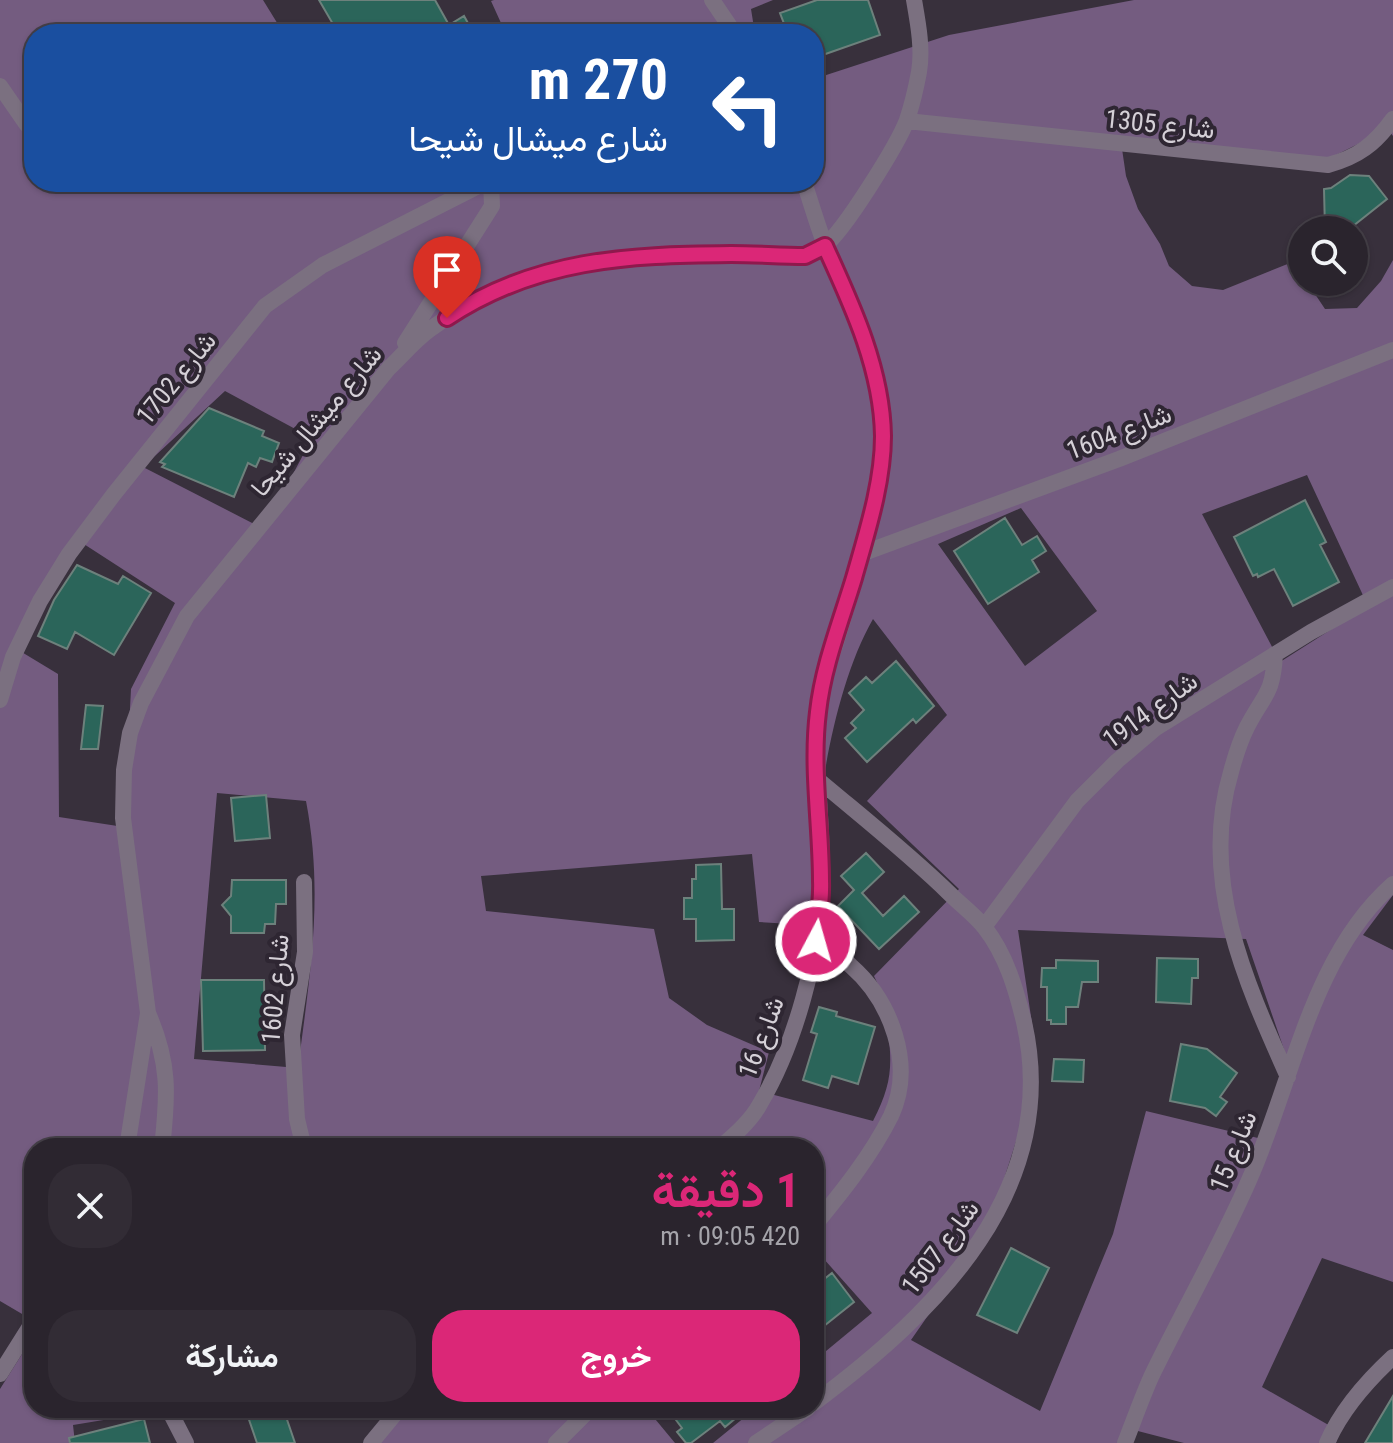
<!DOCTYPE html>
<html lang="ar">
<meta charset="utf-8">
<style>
:root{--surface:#2a242d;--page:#322c35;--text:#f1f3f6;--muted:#a5a4aa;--line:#464149;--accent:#db2777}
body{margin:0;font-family:"Roboto Condensed",Vazirmatn,sans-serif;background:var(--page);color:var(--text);direction:rtl;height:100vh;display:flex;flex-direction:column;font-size:30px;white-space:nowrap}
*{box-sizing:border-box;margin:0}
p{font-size:26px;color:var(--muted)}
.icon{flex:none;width:44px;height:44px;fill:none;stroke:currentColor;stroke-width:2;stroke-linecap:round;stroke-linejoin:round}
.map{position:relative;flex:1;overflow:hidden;direction:ltr}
.panel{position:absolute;left:24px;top:1138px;width:800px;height:280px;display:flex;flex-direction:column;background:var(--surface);border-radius:32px;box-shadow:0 2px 6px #0004,0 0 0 2px var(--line);direction:rtl}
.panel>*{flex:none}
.guide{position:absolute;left:24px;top:24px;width:800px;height:168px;border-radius:32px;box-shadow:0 2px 6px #0004,0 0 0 2px var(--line);direction:rtl;background:#1a4fa0;color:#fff;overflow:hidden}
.tools{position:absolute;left:1288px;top:216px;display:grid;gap:16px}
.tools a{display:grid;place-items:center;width:80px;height:80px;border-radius:50%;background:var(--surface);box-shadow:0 2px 6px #0004,0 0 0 2px var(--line);font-size:40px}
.pin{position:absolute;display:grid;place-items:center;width:68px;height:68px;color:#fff;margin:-82px -34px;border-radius:50% 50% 50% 0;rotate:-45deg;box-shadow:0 0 8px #0007}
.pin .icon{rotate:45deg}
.me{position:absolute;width:88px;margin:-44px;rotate:6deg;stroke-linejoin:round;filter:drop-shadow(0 0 6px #0008)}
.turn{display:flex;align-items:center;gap:28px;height:168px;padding:0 24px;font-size:36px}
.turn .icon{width:104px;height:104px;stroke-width:2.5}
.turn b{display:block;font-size:56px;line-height:68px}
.round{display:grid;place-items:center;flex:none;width:84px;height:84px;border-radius:32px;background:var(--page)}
.summary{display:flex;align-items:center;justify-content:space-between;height:136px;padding:0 24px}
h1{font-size:48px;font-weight:700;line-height:60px;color:var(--accent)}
.primary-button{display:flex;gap:16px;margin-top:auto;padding:16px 24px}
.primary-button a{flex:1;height:92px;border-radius:32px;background:var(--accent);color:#fff;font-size:32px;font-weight:700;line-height:92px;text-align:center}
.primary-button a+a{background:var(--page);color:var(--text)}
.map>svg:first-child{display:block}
.forest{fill:#745c80;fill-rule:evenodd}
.building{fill:#2b655a;stroke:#6d817c;stroke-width:2}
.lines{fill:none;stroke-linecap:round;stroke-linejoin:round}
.street{stroke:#7b7080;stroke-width:16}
.route-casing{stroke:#8e194d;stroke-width:20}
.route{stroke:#db2777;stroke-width:14}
.labels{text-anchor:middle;stroke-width:8;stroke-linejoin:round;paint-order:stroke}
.street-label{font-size:26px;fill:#d5d0d7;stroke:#2e2632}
</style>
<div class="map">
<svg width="1393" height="1443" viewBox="0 0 1393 1443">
<rect width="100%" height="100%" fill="#38303c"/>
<path class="forest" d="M0,0H263L284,34H34V182H814V79L949,35L1134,0H1393V136L1385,125L1372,137L1322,162L1121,142L1126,176L1138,209L1160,244L1169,266L1192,286L1223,290L1290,263L1300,267L1302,282H1307L1325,309L1357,308L1381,281L1393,260V895L1363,935L1393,950V1282L1322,1258L1262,1387L1339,1431L1336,1443H1184L1134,1430L1131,1443H713L756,1408H814V1361L872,1313L823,1258L814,1265V1148H34V1321L0,1301ZM225,391L312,438L264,529L143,467ZM1307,475L1368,606L1280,662L1202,514ZM1021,508L1097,611L1025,666L938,544ZM73,537L175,603L131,689L124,827L59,817L58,674L15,648ZM873,619L947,715L867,801L959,889L874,976C882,992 884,1007 887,1024C893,1065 892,1084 873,1121L759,1091L769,1052L707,1025L669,998L654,929L486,911L481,876L752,854L759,922L807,925C816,878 816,831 823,783C831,731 847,664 873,619ZM217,793L306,801C324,895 310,974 298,1068L194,1059ZM1018,930L1246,939L1288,1061L1262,1139L1146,1111L1113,1234L1040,1411L911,1340L988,1229L1035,1082L1033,1030Z
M494,0H773L751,9L755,34H506L491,1Z
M34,1335V1408H177L73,1425L75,1443H0V1389Z
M412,1408H646L675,1443H373Z"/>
<path class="building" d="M319,0H435L449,25L464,16L474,34H356L350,24L337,31Z
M817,0H868L880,35L814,58V34H788L780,13Z
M1350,175L1369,176L1387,199L1348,230H1325L1324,189L1331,188Z
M209,408L264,431L262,436L279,443L272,462L260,458L256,467L248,463L234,497L162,467L165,464L160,462Z
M1305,500L1326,542L1320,545L1339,582L1293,606L1274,569L1258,577L1257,574L1253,576L1234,537Z
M1005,518L1022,545L1037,536L1046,551L1032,560L1039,572L988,604L954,551Z
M77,565L118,584L123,576L151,593L114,655L75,632L67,649L38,636L54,600Z
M896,661L934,706L916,723L913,719L867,762L845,738L856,728L851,723L864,710L849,693L866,677L872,683Z
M86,705L103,706L98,749H81Z
M266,795L270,838L235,841L231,798Z
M866,853L884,872L862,893L883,916L904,896L919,912L879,949L838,906L854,890L841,876Z
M721,864L722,909H734V940L696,941V919H684V898H692V879H696V865Z
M232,880H286V904H276L275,924H265L264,933H231V916L222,905L231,896Z
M1157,958L1198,959V978H1192L1191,1004L1156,1002Z
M1056,960L1098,961V982H1082L1078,1007H1066V1024H1051V1020H1047V987H1041L1042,968H1056Z
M201,980H264L265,1050L203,1051Z
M819,1007L837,1012L836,1016L875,1027L858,1084L832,1076L828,1088L803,1080L817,1034L811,1032Z
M1181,1044L1207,1049L1237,1073L1220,1097L1227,1102L1216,1116L1205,1108L1170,1101Z
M1054,1059L1084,1060L1083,1082L1052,1081Z
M1011,1248L1049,1268L1017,1333L977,1315Z
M832,1273L854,1302L814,1334V1287Z
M1393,1396V1443H1365Z
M245,1408H283L295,1443H257Z
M667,1408H748L725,1427L720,1421L691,1443H686L677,1432L682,1428Z
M144,1419L150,1443H70L69,1438Z"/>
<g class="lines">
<path class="street" d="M712,0L735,34
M0,86L27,125L34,127
M907,121L1328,165C1358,157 1375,144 1393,119
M405,343L492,206L491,182
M861,554L1119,459L1393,350
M1275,654C1273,695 1264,694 1247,727C1240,741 1235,757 1231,772C1199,879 1245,981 1288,1077
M0,700L13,657L40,601L69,554L114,494L265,306L323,265L486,182
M984,927L1077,801L1117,761L1156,728L1311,632L1393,587
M148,1013C170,1063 168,1095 162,1148
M127,1148L148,1013L123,818L124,770L130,733L141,703L187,616L389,368C402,356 414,341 429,330C520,262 608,258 717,254C740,254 788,261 808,254C813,253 820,249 824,246C843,233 898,144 907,120C912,105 916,88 919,72C923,49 918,23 914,0
M304,1148L297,1119L292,1035L305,952L304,882
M719,1148C734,1136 751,1121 760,1104C796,1043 819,955 822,885C824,818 810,753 822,686C825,672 830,659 835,646C853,586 884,495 883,434C881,366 849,307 825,245C817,224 811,203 804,182
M814,1226C842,1192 871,1156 891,1116C915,1065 891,1001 851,966C841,956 828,949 816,941
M0,1374L34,1320
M814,1403C936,1312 1062,1190 1024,1022C1016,989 1006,955 985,928C975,915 961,905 950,894C908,853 861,816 816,778
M168,1408L186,1443
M371,1443L400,1408
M556,1443L591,1408
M756,1443L808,1408
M1125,1443C1134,1420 1142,1397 1152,1375C1184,1309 1221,1245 1250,1178C1293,1081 1311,956 1393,884
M1327,1443C1341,1411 1367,1381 1393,1357"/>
</g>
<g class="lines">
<defs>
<path id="route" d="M447,318C536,259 627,255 731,254C756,254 780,256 805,256L825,246C852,305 882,369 883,436C883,483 867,532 854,578C841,621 823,666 818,712C811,768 821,825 821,881C822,901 818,922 816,941"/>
</defs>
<use href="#route" class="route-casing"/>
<use href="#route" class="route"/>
</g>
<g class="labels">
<g class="street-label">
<text transform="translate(1160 124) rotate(6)" y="9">شارع 1305</text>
<text transform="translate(176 378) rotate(-51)" y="9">شارع 1702</text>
<text transform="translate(316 421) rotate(-50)" y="9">شارع ميشال شيحا</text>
<text transform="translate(1119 432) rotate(-21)" y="9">شارع 1604</text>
<text transform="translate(1150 710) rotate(-36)" y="9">شارع 1914</text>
<text transform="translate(275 989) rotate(-85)" y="9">شارع 1602</text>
<text transform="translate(761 1037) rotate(-69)" y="9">شارع 16</text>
<text transform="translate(1233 1151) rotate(-68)" y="9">شارع 15</text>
<text transform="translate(940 1247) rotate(-53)" y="9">شارع 1507</text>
</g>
</g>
</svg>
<div class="tools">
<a><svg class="icon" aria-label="search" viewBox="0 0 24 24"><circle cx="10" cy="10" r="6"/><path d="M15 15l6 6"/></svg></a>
</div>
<div class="pin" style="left:447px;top:318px;background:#d93025"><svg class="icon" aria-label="arrive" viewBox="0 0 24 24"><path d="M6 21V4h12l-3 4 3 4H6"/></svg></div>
<svg class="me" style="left:816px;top:941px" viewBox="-20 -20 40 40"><circle r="17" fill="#db2777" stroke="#fff" stroke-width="3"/><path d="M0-11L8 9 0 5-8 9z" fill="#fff"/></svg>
<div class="guide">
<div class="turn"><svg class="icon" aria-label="left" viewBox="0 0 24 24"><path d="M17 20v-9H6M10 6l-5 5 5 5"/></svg><div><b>270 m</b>شارع ميشال شيحا</div></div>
</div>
<section class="panel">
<div class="summary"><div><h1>1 دقيقة</h1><p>420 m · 09:05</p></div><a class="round"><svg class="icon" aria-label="close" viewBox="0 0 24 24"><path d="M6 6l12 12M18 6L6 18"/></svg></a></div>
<div class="primary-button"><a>خروج</a><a>مشاركة</a></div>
</section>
</div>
